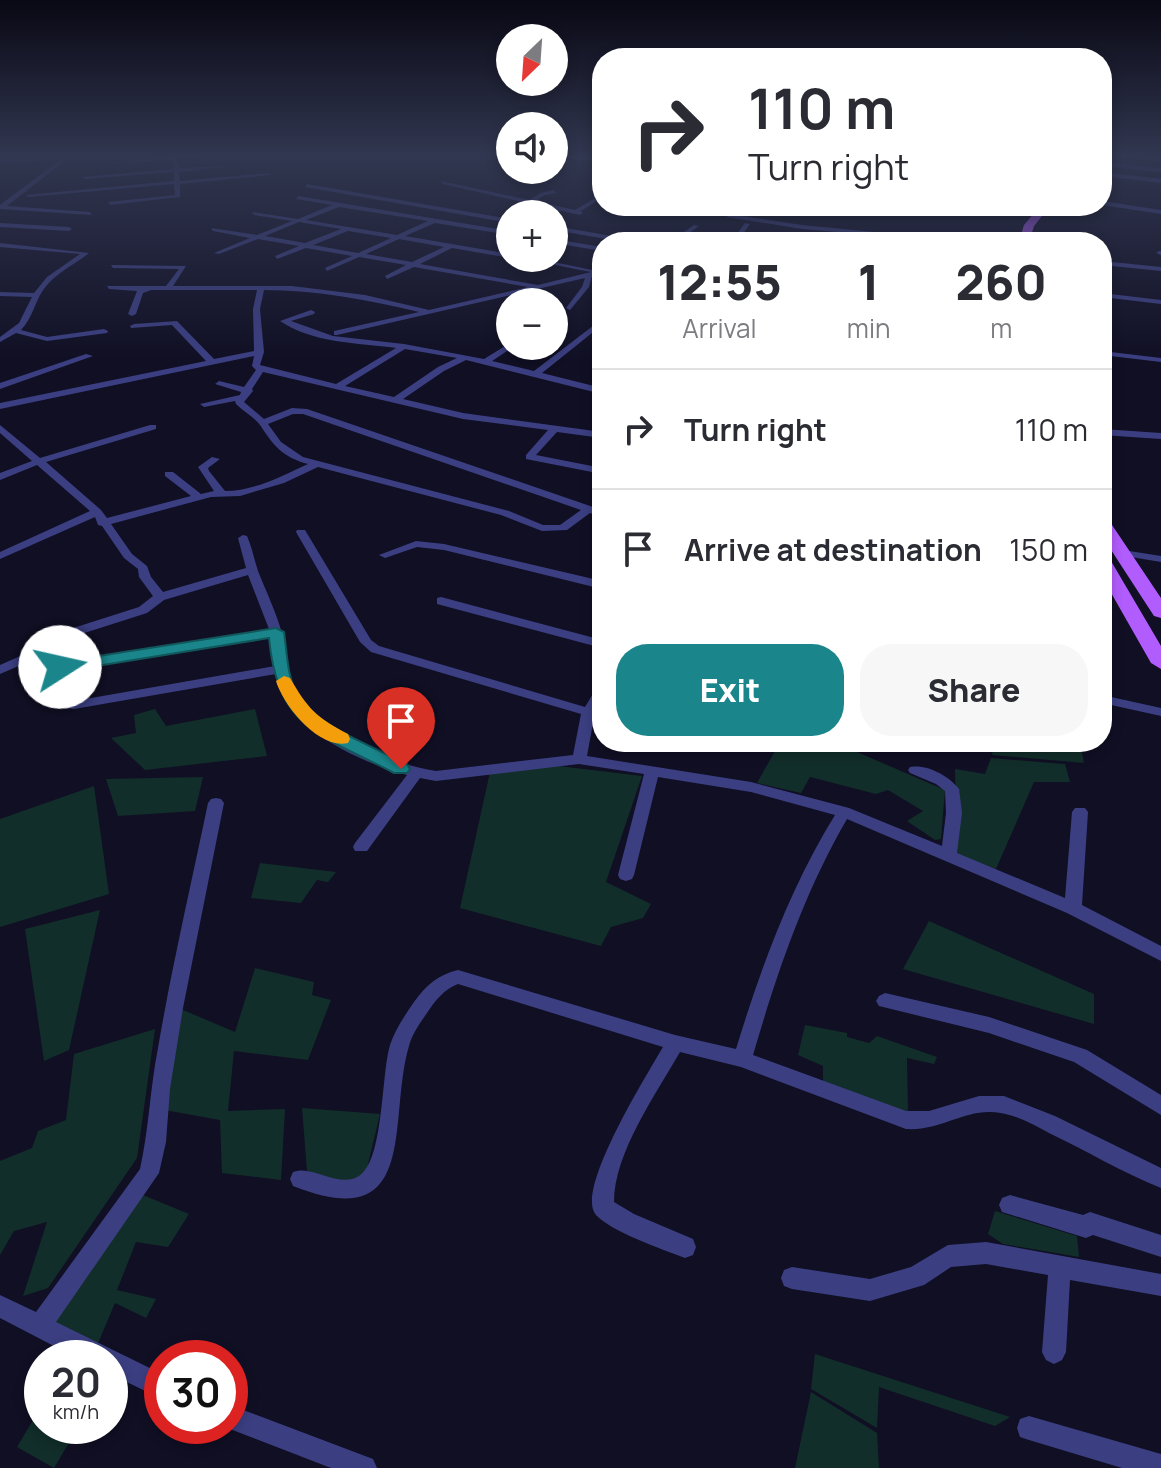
<!DOCTYPE html>
<meta charset="utf-8">
<style>
:root{--surface:#fff;--page:#f7f7f7;--text:#2b2b33;--muted:#7c7c81;--line:#e1e1e2;--accent:#1a868c}
body{margin:0;font-family:Manrope,sans-serif;background:var(--page);color:var(--text);height:100vh;display:flex;flex-direction:column;font-size:30px;white-space:nowrap}
*{box-sizing:border-box;margin:0}
p{font-size:26px;color:var(--muted)}
.icon{flex:none;width:44px;height:44px;fill:none;stroke:currentColor;stroke-width:2;stroke-linecap:round;stroke-linejoin:round}
.map{position:relative;flex:1;overflow:hidden}
.panel{position:absolute;left:592px;top:232px;width:520px;height:520px;display:flex;flex-direction:column;background:var(--surface);border-radius:32px;box-shadow:0 4px 12px #0003}
.panel>*{flex:none}
.guide{position:absolute;left:592px;top:48px;width:520px;height:168px;border-radius:32px;box-shadow:0 4px 12px #0003;background:#fff;color:var(--text);overflow:hidden}
.needle{width:52px;rotate:205deg}
.controls{position:absolute;left:496px;top:24px;display:grid;gap:16px}
.controls a{display:grid;place-items:center;width:72px;height:72px;border-radius:50%;background:var(--surface);box-shadow:0 4px 12px #0003;font-size:40px}
.speed{position:absolute;left:24px;top:1340px;display:flex;gap:16px;font-size:40px;font-weight:700;text-align:center}
.speed>*{display:grid;place-content:center;width:104px;height:104px;border-radius:50%;background:var(--surface);box-shadow:0 4px 12px #0003;line-height:1}
.speed small{font-size:20px;font-weight:400}
.speed .limit{border:12px solid #d22;background:#fff;color:#111}
.pin{position:absolute;display:grid;place-items:center;width:68px;height:68px;color:#fff;margin:-82px -34px;border-radius:50% 50% 50% 0;rotate:-45deg;box-shadow:0 0 8px #0007}
.pin .icon{rotate:45deg}
.me{position:absolute;width:88px;margin:-44px;rotate:80deg;stroke-linejoin:round;filter:drop-shadow(0 0 6px #0008)}
.turn{display:flex;align-items:center;gap:28px;height:168px;padding:0 24px;font-size:36px}
.turn .icon{width:104px;height:104px;stroke-width:2.5}
.turn b{display:block;font-size:56px;line-height:68px}
.eta{display:flex;justify-content:space-evenly;align-items:center;height:136px;text-align:center}
.eta b{font-size:48px;font-weight:800;line-height:56px}
.primary-button{display:flex;gap:16px;margin-top:auto;padding:16px 24px}
.primary-button a{flex:1;height:92px;border-radius:32px;background:var(--accent);color:#fff;font-size:32px;font-weight:800;line-height:92px;text-align:center}
.primary-button a+a{background:var(--page);color:var(--text)}
ul{padding:0;list-style:none}
li{display:flex;align-items:center;gap:24px;height:120px;padding:0 24px;border-top:2px solid var(--line)}
li div{flex:1}
li b{display:block;font-size:30px}
li em{font-style:normal}
.map>svg:first-child{display:block}
.green{fill:#122e2a}
.lines{fill:none;stroke-linecap:round;stroke-linejoin:round}
.street{fill:#3b3f82;fill-rule:evenodd}
.secondary{fill:#6c76fc;fill-rule:evenodd}
.primary{fill:#b15cfc;fill-rule:evenodd}
.route{fill:#1a868c;stroke:#11575b;stroke-width:2}
.slow{fill:#f59e0b}
</style>
<div class="map">
<svg width="1161" height="1468" viewBox="0 0 1161 1468">
<rect width="100%" height="100%" fill="#100f24"/>
<path class="green" d="M155,709L166,726L255,709L267,756L145,770L111,738L136,733L134,715Z
M791,742H834L945,790L941,839L935,840L907,821L923,811L888,790L876,794L810,777L801,793L757,783L775,751Z
M994,742H1080L1084,763L992,755Z
M991,758L1065,764L1070,782H1034L996,869L957,855L955,769L985,774Z
M550,765L642,776L606,882L651,904L643,918L611,927L601,946L460,908L490,772Z
M203,777L195,811L118,816L106,779Z
M94,786L109,894L0,927V819Z
M260,863L336,872L328,882L317,880L301,903L251,898Z
M100,910L69,1050L44,1061L25,929Z
M929,921L1094,994V1024L903,969Z
M255,968L314,982L312,995L331,1000L308,1060L234,1051L228,1111L285,1109L281,1180L222,1173L220,1120L159,1109L176,1007L235,1032Z
M805,1025L847,1033V1037L869,1043L877,1036L937,1057L934,1064L907,1058L908,1113L823,1081V1066L798,1055Z
M155,1029L137,1158L48,1288L23,1296L47,1222L14,1231L0,1255V1161L32,1148L38,1131L66,1120L74,1054Z
M302,1108L380,1114L365,1177L342,1182L307,1171Z
M138,1193L189,1214L168,1247L136,1242L117,1290L156,1299L146,1318L115,1303L96,1348L47,1325Z
M995,1211L1077,1236L1079,1257L1003,1244L988,1234Z
M815,1354L1010,1417L995,1426L879,1387L877,1428L811,1389Z
M811,1392L877,1433L879,1468H795Z
M42,1405V1426H79L54,1468L17,1447Z"/>
<g class="lines">
<path class="street" d="M65,156H71L7,206L90,212L92,215L0,209V205Z
M172,156H203L178,158L179,168L234,166L179,172L180,181L268,173L271,175L180,184V197L110,205L108,202L175,195L174,184L29,197L26,195L174,181V172L85,179L82,177L173,169V160L97,164Z
M594,156H600L595,159L592,157Z
M1121,156L1161,157V161L1124,158Z
M38,158L40,161L0,163V159Z
M1102,162L1161,168V172L1102,166Z
M1102,172L1161,179V183L1102,176Z
M441,181L529,200L541,193L554,190L556,193L545,195L535,201L575,210L602,194V198L581,211L583,213L580,215L443,184Z
M307,184L510,219V223L305,187Z
M298,196L510,231V235L435,223L405,236L510,254V258L452,248L420,264L538,285L591,272L520,258H534L597,271L602,270V274L592,276L589,287L570,310L566,308L582,287L585,278L337,335H334V331L419,312C368,300 317,290 264,290L260,309L264,352L260,365L336,384L396,348C358,343 312,343 280,321L311,310L315,312L314,314L291,321L333,336L404,344L484,359L510,343V346L513,347L492,361L534,371L602,319V325L542,373L602,388V394L466,360L444,371L403,399L463,413L602,432V438L557,432L536,455L602,468V474L526,459V455L548,430L463,419L263,372L252,389L253,391L244,402L264,419L292,408L307,409L593,507L602,510V517L590,513L567,530L542,531L501,515L318,467L284,483L240,496L211,497L111,524L132,554L147,566L151,577L163,592L246,568L238,538L243,535L247,536C252,547 254,559 258,571C266,591 276,612 282,633C287,653 285,675 295,693C318,734 391,764 436,771L573,755L581,714L371,652L360,642L296,532L297,530H305L371,640L379,646L585,707L597,687L602,686V701L595,712L587,756L751,782L849,808L942,846L946,813L945,791L936,784L910,773L908,770L910,767C927,764 949,776 959,789L962,813L957,853L1065,898L1072,812L1075,808H1085L1088,812L1082,905L1161,946V961L1067,913L847,819C804,893 777,973 753,1055L906,1111H929L979,1096H1004L1055,1116L1161,1168V1188C1123,1173 1087,1151 1049,1133C1032,1124 1011,1112 991,1112C962,1111 939,1131 906,1129L741,1067L680,1052C656,1094 614,1153 614,1202L634,1214L693,1239L696,1247L693,1255L685,1258C662,1249 612,1232 596,1215C574,1191 648,1073 663,1047L458,984C444,989 435,1001 427,1013C420,1023 412,1034 409,1046C387,1120 421,1237 293,1186L290,1179L293,1172C312,1164 339,1189 359,1176C384,1160 381,1075 390,1045C395,1030 405,1015 414,1002C426,985 438,975 458,970L675,1035L736,1049C761,967 790,888 835,815L751,792L658,777L634,875L632,879L626,881L620,879L618,875L644,774L579,764L436,781L420,778L367,851H355L353,847L355,843L407,775C358,761 287,730 276,674L74,709L59,707L57,704L49,653L0,674V665L50,643L56,636L67,630L139,607L153,596L139,577L138,569L124,558L102,526L98,525L95,517L0,559V552L90,511L37,465L0,480V473L32,461L0,433V425L40,458L150,425H156V429L46,462L101,510L107,518L191,496L165,476V472H173L201,494L214,491L198,467L212,457L220,459L208,468L209,471L225,491C254,491 282,476 308,464C282,457 274,446 260,425C254,417 243,411 236,404L235,401L204,407L200,404L240,395L241,392L215,384L219,381L244,387L256,370L252,366L254,356L0,409V403L206,361L172,325L131,328L130,326L134,324L177,321L214,359L254,351L253,309L257,290H151L143,293L136,314L132,316L128,314L137,291L109,289L107,286H166L179,269L113,268L111,265L186,266L173,286H292L365,295L429,310L528,287L414,267L387,279L385,276L406,265L359,257L327,271L325,268L352,256L306,248L277,259L275,256L299,246L258,239L219,254L214,253L250,238L213,231L211,228L257,235L292,221L254,215L252,212L298,219L332,205L296,199ZM339,207L428,221L397,235L306,220ZM299,222L341,229L305,243L265,236ZM348,231L391,238L358,253L313,245ZM399,239L444,247L412,262L366,254ZM405,349L457,358L438,367L394,397L345,386ZM293,414H303L581,510L560,525H543L509,511L303,457L281,442L268,424ZM248,575L269,629L64,663L60,646L75,636L147,613L164,600ZM270,637L275,666L74,701L69,699L64,670Z
M1102,201L1161,210V214L1102,205Z
M729,214L802,225L979,242H954L802,229L727,217Z
M0,223L69,227L72,229L69,231L0,227Z
M745,223L750,224L737,242H731Z
M694,225L699,226L677,242H670Z
M554,226L635,240L638,242H624L554,230Z
M554,239L602,247V251L554,243Z
M0,243L89,253C76,264 59,271 47,285C35,298 34,317 21,330L47,337L104,329L108,331L107,333L47,341L16,333L0,342V337L19,323L32,297L0,296V292L34,293L47,277L80,254L0,247Z
M1159,251H1161V255L1156,253Z
M1102,261L1161,267V271L1102,265Z
M1102,293L1161,300V304L1102,297Z
M1102,351L1161,358V362L1102,355Z
M86,354L93,356L0,389V383Z
M1102,429L1161,433V439L1102,435Z
M416,541L444,544L602,581V589L444,550L417,547L385,558L379,555Z
M1123,550L1161,556V562L1119,555V551Z
M441,597L602,640V648L437,604V598Z
M1102,695L1161,708V716L1102,703Z
M216,798L221,799L224,803L183,1008L170,1089L166,1142L159,1173L56,1322L162,1374V1399L110,1374V1358H77L0,1318V1295L36,1312L140,1169C149,1129 150,1088 158,1048C172,966 191,885 208,803L211,799Z
M885,993L989,1017L1087,1050L1161,1095V1115L1074,1062L989,1033L879,1006L876,1001L879,996Z
M1010,1195L1083,1215L1090,1212L1161,1235V1257L1093,1235L1086,1238L1002,1212L999,1205L1002,1198Z
M986,1242L1161,1274V1296L1070,1280L1066,1352L1062,1360L1054,1364L1046,1360L1042,1352L1048,1275L986,1264L951,1267L924,1285L870,1301L792,1289L784,1286L781,1278L784,1270L792,1267L870,1279L911,1267L948,1245Z
M230,1405L373,1459L377,1468H331L222,1426H230Z
M1029,1416L1161,1454V1468H1122L1029,1440L1020,1437L1017,1428L1020,1419Z"/>
<path class="secondary" d="M556,156L602,157V161L560,158Z"/>
<path class="primary" d="M1040,206H1050L1034,226L1029,242H1019L1024,225Z
M1102,518L1108,519L1161,598V618L1154,616L1102,536Z
M1102,556L1111,561L1161,646V669L1151,663L1102,577Z"/>
</g>
<linearGradient id="sky" x2="0" y2="1"><stop stop-color="#090814"/><stop offset="0.43" stop-color="#313750"/><stop offset="1" stop-color="#313750" stop-opacity="0"/></linearGradient>
<rect width="1161" height="361" fill="url(#sky)"/>
<path class="route" d="M276,628L284,632C287,652 287,676 297,694C314,726 375,747 407,764L410,769L407,773H394C321,734 278,731 269,638L60,672L52,667L60,662Z"/>
<path class="slow" d="M284,676L290,678C308,709 316,717 348,734L350,739L348,743C319,750 283,705 276,681Z"/>
</svg>
<div class="controls">
<a><svg class="needle" viewBox="-14 -14 28 28"><path d="M0-13l5 13h-10z" fill="#e53935"/><path d="M0 13l5-13h-10z" fill="#7c7c81"/></svg></a>
<a><svg class="icon" aria-label="sound" viewBox="0 0 24 24"><path d="M4 9h4l5-4v14l-5-4H4zM17 9q2 3 0 6"/></svg></a>
<a>+</a>
<a>−</a>
</div>
<div class="speed"><div>20<small>km/h</small></div><div class="limit">30</div></div>
<div class="pin" style="left:401px;top:769px;background:#d93025"><svg class="icon" aria-label="arrive" viewBox="0 0 24 24"><path d="M6 21V4h12l-3 4 3 4H6"/></svg></div>
<svg class="me" style="left:60px;top:667px" viewBox="-20 -20 40 40"><circle r="19" fill="#fff"/><path d="M0-13L10 11 0 6-10 11z" fill="#1a868c"/></svg>
<div class="guide">
<div class="turn"><svg class="icon" aria-label="right" viewBox="0 0 24 24"><path d="M7 20v-9h11M14 6l5 5-5 5"/></svg><div><b>110 m</b>Turn right</div></div>
</div>
<section class="panel">
<div class="eta">
<div><b>12:55</b><p>Arrival</p></div>
<div><b>1</b><p>min</p></div>
<div><b>260</b><p>m</p></div>
</div>
<ul>
<li><svg class="icon" aria-label="right" viewBox="0 0 24 24"><path d="M7 20v-9h11M14 6l5 5-5 5"/></svg><div><b>Turn right</b></div><em>110 m</em></li>
<li><svg class="icon" aria-label="arrive" viewBox="0 0 24 24"><path d="M6 21V4h12l-3 4 3 4H6"/></svg><div><b>Arrive at destination</b></div><em>150 m</em></li>
</ul>
<div class="primary-button"><a>Exit</a><a>Share</a></div>
</section>
</div>
